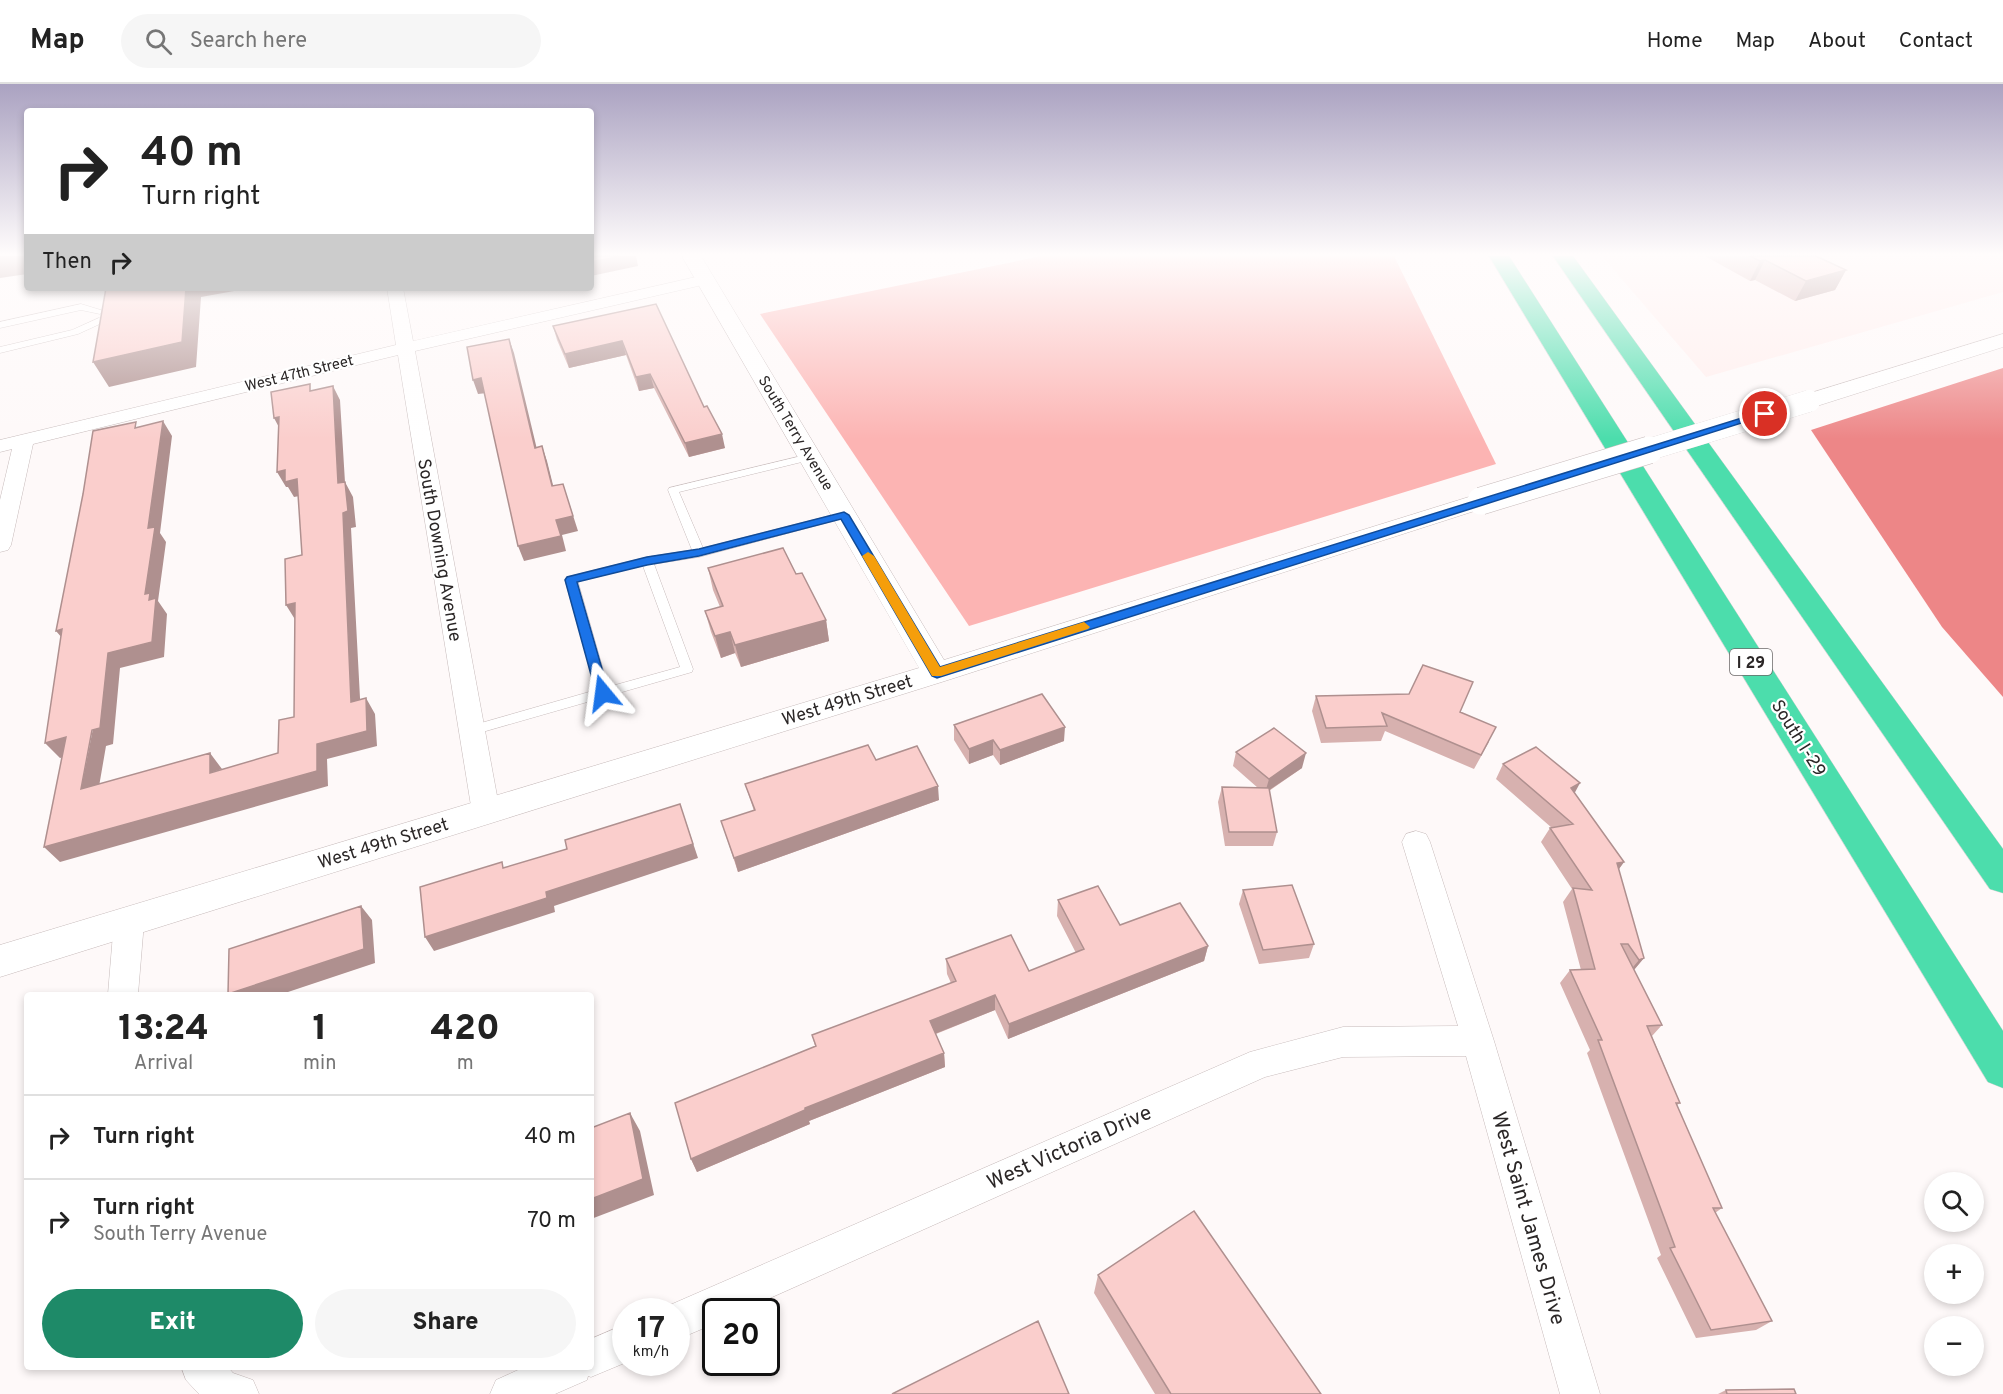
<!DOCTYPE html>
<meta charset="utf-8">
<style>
:root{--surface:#fff;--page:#f6f6f6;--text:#222;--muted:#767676;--line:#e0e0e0;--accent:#1e8a68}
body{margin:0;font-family:Overpass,sans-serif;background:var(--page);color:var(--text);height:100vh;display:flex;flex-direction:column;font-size:22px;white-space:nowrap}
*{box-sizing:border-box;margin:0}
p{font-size:20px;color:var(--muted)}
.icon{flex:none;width:33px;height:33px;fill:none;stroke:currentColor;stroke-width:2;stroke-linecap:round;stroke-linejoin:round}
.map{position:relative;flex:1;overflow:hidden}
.side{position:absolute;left:24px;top:908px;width:570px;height:378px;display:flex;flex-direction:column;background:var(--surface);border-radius:6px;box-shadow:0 3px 9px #0003}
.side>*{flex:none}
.top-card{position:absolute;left:24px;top:24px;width:570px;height:183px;border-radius:6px;box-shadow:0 3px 9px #0003;background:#fff;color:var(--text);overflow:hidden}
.tools{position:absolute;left:1924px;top:1088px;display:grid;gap:12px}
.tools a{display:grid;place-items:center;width:60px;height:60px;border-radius:50%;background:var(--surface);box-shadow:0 3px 9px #0003;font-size:30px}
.speed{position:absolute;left:612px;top:1214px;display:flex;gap:12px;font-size:30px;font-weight:700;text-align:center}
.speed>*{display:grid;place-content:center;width:78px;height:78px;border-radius:50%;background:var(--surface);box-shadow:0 3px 9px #0003;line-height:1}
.speed small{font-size:15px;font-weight:400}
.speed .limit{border:3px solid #111;border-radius:9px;background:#fff;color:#111}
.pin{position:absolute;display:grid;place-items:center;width:51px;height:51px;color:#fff;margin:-26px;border:3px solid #fff;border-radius:50%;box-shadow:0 2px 6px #0007}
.me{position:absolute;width:66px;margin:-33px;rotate:344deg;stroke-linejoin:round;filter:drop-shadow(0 0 4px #0008)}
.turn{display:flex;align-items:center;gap:21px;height:126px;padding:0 18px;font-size:27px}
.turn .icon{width:78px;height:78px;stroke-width:2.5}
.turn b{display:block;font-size:42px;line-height:51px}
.then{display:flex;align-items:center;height:57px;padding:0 18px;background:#0003;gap:12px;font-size:22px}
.eta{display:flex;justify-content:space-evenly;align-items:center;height:102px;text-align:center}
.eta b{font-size:36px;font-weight:800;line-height:42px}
.action{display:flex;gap:12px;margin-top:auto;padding:12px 18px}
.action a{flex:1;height:69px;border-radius:36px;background:var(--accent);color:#fff;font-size:24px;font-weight:800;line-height:69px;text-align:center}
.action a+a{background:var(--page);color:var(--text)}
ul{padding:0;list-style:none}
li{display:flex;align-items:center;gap:18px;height:84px;padding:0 18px;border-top:2px solid var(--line)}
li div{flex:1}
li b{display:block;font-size:22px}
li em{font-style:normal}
header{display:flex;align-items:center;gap:36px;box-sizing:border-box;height:84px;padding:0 30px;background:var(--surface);border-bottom:2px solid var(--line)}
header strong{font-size:28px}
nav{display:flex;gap:33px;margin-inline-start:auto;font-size:21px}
.search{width:420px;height:54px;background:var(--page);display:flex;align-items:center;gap:15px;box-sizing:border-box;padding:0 21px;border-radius:33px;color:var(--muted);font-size:22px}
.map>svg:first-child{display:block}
.built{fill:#ffeeed}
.green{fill:#fcb4b3}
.water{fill:#ed8687}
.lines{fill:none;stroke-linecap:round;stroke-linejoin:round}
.service-casing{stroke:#c7bbbb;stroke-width:1}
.minor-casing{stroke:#c7bbbb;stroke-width:1}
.tertiary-casing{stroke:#c7bbbb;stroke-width:1}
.motorway-casing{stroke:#d5d4d4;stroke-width:1}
.service{fill:#fff;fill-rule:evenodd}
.minor{fill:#fff;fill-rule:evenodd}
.tertiary{fill:#fff;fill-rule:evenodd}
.motorway{fill:#4cddac;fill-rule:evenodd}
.tertiary-bridge-far1-casing{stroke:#c7bbbb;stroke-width:22;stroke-linecap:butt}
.tertiary-bridge-casing{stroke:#c7bbbb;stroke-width:28;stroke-linecap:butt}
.tertiary-bridge-far1{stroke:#fff;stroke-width:22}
.tertiary-bridge{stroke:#fff;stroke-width:27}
.wall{fill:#d7b1af}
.shaded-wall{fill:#af908f}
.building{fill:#facecc;stroke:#af908f;stroke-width:1.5}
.route{fill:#1a73e8;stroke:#114b97;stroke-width:1.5}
.slow{fill:#f59e0b}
.labels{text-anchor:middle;stroke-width:4.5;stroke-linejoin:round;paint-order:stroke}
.far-street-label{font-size:15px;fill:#2b2727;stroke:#fff}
.shield{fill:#fff;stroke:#6b6868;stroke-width:1.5}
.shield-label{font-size:16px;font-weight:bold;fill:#2b2727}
.street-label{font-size:18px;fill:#2b2727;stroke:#fff}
.near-street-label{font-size:21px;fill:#2b2727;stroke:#fff}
</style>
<header>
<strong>Map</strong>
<div class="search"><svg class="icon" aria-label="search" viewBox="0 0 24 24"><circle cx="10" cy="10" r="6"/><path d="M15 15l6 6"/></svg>Search here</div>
<nav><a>Home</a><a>Map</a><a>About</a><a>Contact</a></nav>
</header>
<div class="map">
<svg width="2003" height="1310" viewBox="0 0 2003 1310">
<rect width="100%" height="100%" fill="#fef9f9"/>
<path class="built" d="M1602,172H2003V208L1706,293Z"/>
<path class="green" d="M1042,172H1394L1496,380L969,542L760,230Z"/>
<path class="water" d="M2003,284V613L1942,543L1811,346Z"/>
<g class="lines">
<defs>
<path id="service" d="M81,220L104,227L100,230L81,226L0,244V238Z
M99,234L102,235V239L78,250L0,269V263L72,246Z
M810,370L815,373L814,375L679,408L703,464L844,428L850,431L848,433L699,473L654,480L693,585L692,588L472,651L467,649L465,646L467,643L596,606L565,496L567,493L647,473L692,466L668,406L669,404ZM643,482L680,583L608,603L578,498Z"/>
<path id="minor" d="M705,191L711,193L713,196L711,199L415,267L500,728L496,736L486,739L476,736L472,728L398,271L33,360L11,461L8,466L0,468V416L12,365L0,368V356L396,261L387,204H403L413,257Z
M1416,747L1426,750L1430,758L1494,957L1600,1310H1560L1466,972L1343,973L1265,993L741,1227H716V1239L676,1256V1227H661L663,1224L1250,968L1343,943L1458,942L1402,758L1406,750Z
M129,826L139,829L144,838L138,910H108L114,838L119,829Z
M626,1240L627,1278L591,1293L588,1292L587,1296L555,1310H490L496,1296L527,1282H591V1255Z
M181,1282H227L233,1289L253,1296L259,1310H199L186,1296Z"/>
<path id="tertiary" d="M682,172H701L944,576L1472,412L1481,409L1490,412L1494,417L1490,422L948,596L0,893V861L919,584Z
M2003,250V263L1817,322H1801L1798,317L1801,312Z"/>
<path id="motorway" d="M1489,172H1509L2003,947V1004L1988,998Z
M1553,172H1573L2003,765V809L1990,805Z"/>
</defs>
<use href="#service" class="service-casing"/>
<use href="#minor" class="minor-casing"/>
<use href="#tertiary" class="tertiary-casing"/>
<use href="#motorway" class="motorway-casing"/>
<use href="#service" class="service"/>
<use href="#minor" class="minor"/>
<use href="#tertiary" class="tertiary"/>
<use href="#motorway" class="motorway"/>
<defs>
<path id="tertiary-bridge-far1" d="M1644,367L1809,317"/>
<path id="tertiary-bridge" d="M1481,417L1649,366"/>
</defs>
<use href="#tertiary-bridge-far1" class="tertiary-bridge-far1-casing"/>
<use href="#tertiary-bridge" class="tertiary-bridge-casing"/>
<use href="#tertiary-bridge-far1" class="tertiary-bridge-far1"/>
<use href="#tertiary-bridge" class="tertiary-bridge"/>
</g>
<path class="wall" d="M1705,172H1816L1846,186L1835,206L1795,217L1755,196L1750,197Z
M656,220L704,323L725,364L689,373L654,304L639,307L626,271L569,284L557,256L553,242Z
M708,484L796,490L826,536L829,557L741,583L735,569L721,574L711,548L705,527L720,523L713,506Z
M1409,610L1460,628L1489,658L1474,685L1385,647L1381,657L1321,659L1312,627L1316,612Z
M954,641L1064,657L1000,681L993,671L969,680L954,656Z
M1236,668L1302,684L1269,707L1277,748L1273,762H1225L1218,718L1222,703L1258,704L1233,682Z
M876,676L939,716L738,788L721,737L754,727L745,700Z
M1503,680L1574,709L1624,778L1618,786L1644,874L1634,886L1662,941L1652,952L1680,1019L1677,1021L1722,1124L1715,1129L1772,1237L1756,1246L1696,1254L1657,1174L1661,1171L1587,969L1590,966L1560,899L1570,886H1581L1563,818L1572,805L1541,758L1550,744H1552L1496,695Z
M1243,806L1314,860L1309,874L1259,880L1239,820Z
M1058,816L1120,841L1208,862L1204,877L1008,955L995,926L936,950L944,969L945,983L809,1037L810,1040L697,1088L691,1075L815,962L812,951L951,899L947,890L946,875L1029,887L1076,869L1057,832Z
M1098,1191L1321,1310H1155L1094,1209Z
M1726,1306L1796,1310H1718Z"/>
<path class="shaded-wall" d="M0,172H27V190L0,194Z
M621,172H636L638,182L591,192V178Z
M1765,176L1755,196L1750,197L1760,177Z
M1846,186L1835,206L1795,217L1806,197Z
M186,204H251L201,213L196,283L109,303L93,278Z
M509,255L514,269L540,378L535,364Z
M622,257L626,271L569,284L565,270Z
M650,290L654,304L639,307L636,293Z
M481,294L487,309L478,310L473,296Z
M333,302L340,316L346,415L338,399Z
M279,333L282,349L274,334Z
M163,337L172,352L160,449L166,458L158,517L167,530L164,573L120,584L113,660L106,662L96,720L81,705L108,569L145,510L148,444Z
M722,350L725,364L689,373L685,359Z
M542,362L547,377L557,417L552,402Z
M285,386L297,395L305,411L294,413L288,403H286L277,388Z
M345,398L353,413L356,443L351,444L361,633L351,618L343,429Z
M563,400L578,447L562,451L566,467L524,477L518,462L556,436Z
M295,519L296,537L286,521Z
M826,536L829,557L741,583L735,561Z
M62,545L69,562L56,547Z
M730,548L735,569L721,574L715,552Z
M366,614L375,630L377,662L327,675L328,702L60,778L44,763L317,660Z
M1065,643L1064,657L1000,681V666Z
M66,653L80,669L60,674L45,659Z
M993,656V671L969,680V665Z
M210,669L222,685L210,689Z
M1306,669L1302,684L1265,709L1269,695Z
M1580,699L1572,714L1571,704Z
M938,702L939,716L738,788L734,774Z
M680,720L698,774L554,822L555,828L434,867L425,853L546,808Z
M1624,778L1614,792L1617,779Z
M361,822L372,836L375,879L282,910H230Z
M1208,862L1204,877L1008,955L1009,940Z
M1644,874L1633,887L1628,889L1639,876Z
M995,911V926L932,951L930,937Z
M944,969L945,983L809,1037L810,1040L697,1088L691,1075L805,1024Z
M630,1029L640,1047L654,1111L591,1135V1115Z"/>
<path class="building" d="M591,172H621L591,178Z
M1750,172H1816L1846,186L1806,197L1765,176L1760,177Z
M106,204H186L182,258L93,278Z
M656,220L704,323L707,322L722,350L685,359L650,290L636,293L622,257L565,270L553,242Z
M509,255L535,364L542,362L552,402L563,400L573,432L556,436L561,452L518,462L481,294L473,296L467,263Z
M310,300V307L333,302L338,399L345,398L348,427L343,429L351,618L366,614L367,647L317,660V687L44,763L66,653L45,659L62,545L56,547L83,410L93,347L136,338L135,344L163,337L148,444L155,443L145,510L150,509L149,516L156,514L152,558L108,569L100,644L92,646L81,705L210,669V689L278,669L279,636L294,633L295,519L286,521L285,475L302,471L297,395L285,398V386L277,388L279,333L274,334L271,308Z
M783,464L796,490L802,489L826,536L735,561L730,548L715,552L705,527L723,522L708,484Z
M1423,581L1473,598L1460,628L1496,643L1481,671L1382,629L1387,642L1326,644L1316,612L1409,610Z
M1042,610L1065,643L1000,666L993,656L969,665L954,641Z
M1274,644L1306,669L1269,695L1236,668Z
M868,661L876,676L917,662L938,702L734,774L721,737L755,726L745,700Z
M1536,663L1580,699L1571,704L1624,778L1617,779L1644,874L1639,876L1628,860H1621L1662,941L1647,942L1680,1019H1676L1722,1124H1713L1772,1237L1711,1246L1670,1164L1675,1163L1598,956H1602L1570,886L1595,885L1573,804L1592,806L1550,744L1573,740L1503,680Z
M1222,703L1269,704L1277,748H1229Z
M680,720L693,760L546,808L547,814L425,853L420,803L502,778L503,784L567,765L565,756Z
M1292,801L1314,860L1263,866L1243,806Z
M1098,802L1120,841L1180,819L1208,862L1009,940L995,911L930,937L944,969L805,1024V1026L691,1075L675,1019L816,962L812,951L956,897L946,875L1011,851L1029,887L1084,865L1058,816Z
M361,822L364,865L228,910L229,865Z
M630,1029L643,1095L591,1115V1044Z
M1194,1127L1321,1310H1171L1098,1191Z
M1038,1237L1069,1310H892Z
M1794,1305L1796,1310H1727L1726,1306Z"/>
<linearGradient id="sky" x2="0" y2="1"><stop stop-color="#aaa2c1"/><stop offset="0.48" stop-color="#fffcfc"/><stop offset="1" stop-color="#fffcfc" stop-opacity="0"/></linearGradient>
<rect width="2003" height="355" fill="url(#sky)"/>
<path class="route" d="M1761,328L1770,330L937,594L932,592L841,435L699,472L647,481L577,498L609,609L603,614L596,609L565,496L567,493L647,473L699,465L844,428L849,431L940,583Z"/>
<path class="slow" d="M868,468L874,472L940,583L1084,538L1090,543L1088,545L941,592H932L862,472Z"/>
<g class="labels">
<g class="far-street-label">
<text transform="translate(299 289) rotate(-14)" y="5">West 47th Street</text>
<text transform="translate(796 349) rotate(59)" y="5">South Terry Avenue</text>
</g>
<rect class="shield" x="1730" y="565" width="42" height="26" rx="4.5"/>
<g class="shield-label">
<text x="1751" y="584">I 29</text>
</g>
<g class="street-label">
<text transform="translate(440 466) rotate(80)" y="6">South Downing Avenue</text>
<text transform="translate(847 616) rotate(-17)" y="6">West 49th Street</text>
<text transform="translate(1799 654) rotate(58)" y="6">South I-29</text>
<text transform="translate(383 759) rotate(-17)" y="6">West 49th Street</text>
</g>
<g class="near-street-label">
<text transform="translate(1069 1063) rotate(-24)" y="7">West Victoria Drive</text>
<text transform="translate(1529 1134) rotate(74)" y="7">West Saint James Drive</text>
</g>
</g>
</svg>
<div class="tools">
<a><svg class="icon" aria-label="search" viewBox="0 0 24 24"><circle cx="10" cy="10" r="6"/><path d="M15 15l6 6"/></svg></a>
<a>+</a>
<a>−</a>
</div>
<div class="speed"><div>17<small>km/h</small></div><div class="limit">20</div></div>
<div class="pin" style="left:1765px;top:330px;background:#d93025"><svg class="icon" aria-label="arrive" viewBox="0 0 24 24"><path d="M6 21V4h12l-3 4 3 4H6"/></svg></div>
<svg class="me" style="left:603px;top:609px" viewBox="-20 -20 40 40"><path d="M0-17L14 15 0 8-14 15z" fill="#1a73e8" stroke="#fff" stroke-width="4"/></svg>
<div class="top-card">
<div class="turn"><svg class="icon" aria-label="right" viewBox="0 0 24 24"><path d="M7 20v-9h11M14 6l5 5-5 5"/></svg><div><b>40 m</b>Turn right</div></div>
<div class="then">Then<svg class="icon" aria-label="right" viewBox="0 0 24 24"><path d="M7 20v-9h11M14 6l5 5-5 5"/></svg></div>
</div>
<section class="side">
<div class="eta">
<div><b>13:24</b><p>Arrival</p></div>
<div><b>1</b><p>min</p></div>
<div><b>420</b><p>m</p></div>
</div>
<ul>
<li><svg class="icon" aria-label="right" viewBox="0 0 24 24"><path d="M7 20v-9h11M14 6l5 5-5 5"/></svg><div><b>Turn right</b></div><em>40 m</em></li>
<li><svg class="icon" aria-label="right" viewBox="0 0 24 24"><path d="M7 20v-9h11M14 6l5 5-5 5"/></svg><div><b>Turn right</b><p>South Terry Avenue</p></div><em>70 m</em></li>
</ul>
<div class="action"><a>Exit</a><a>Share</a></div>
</section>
</div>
